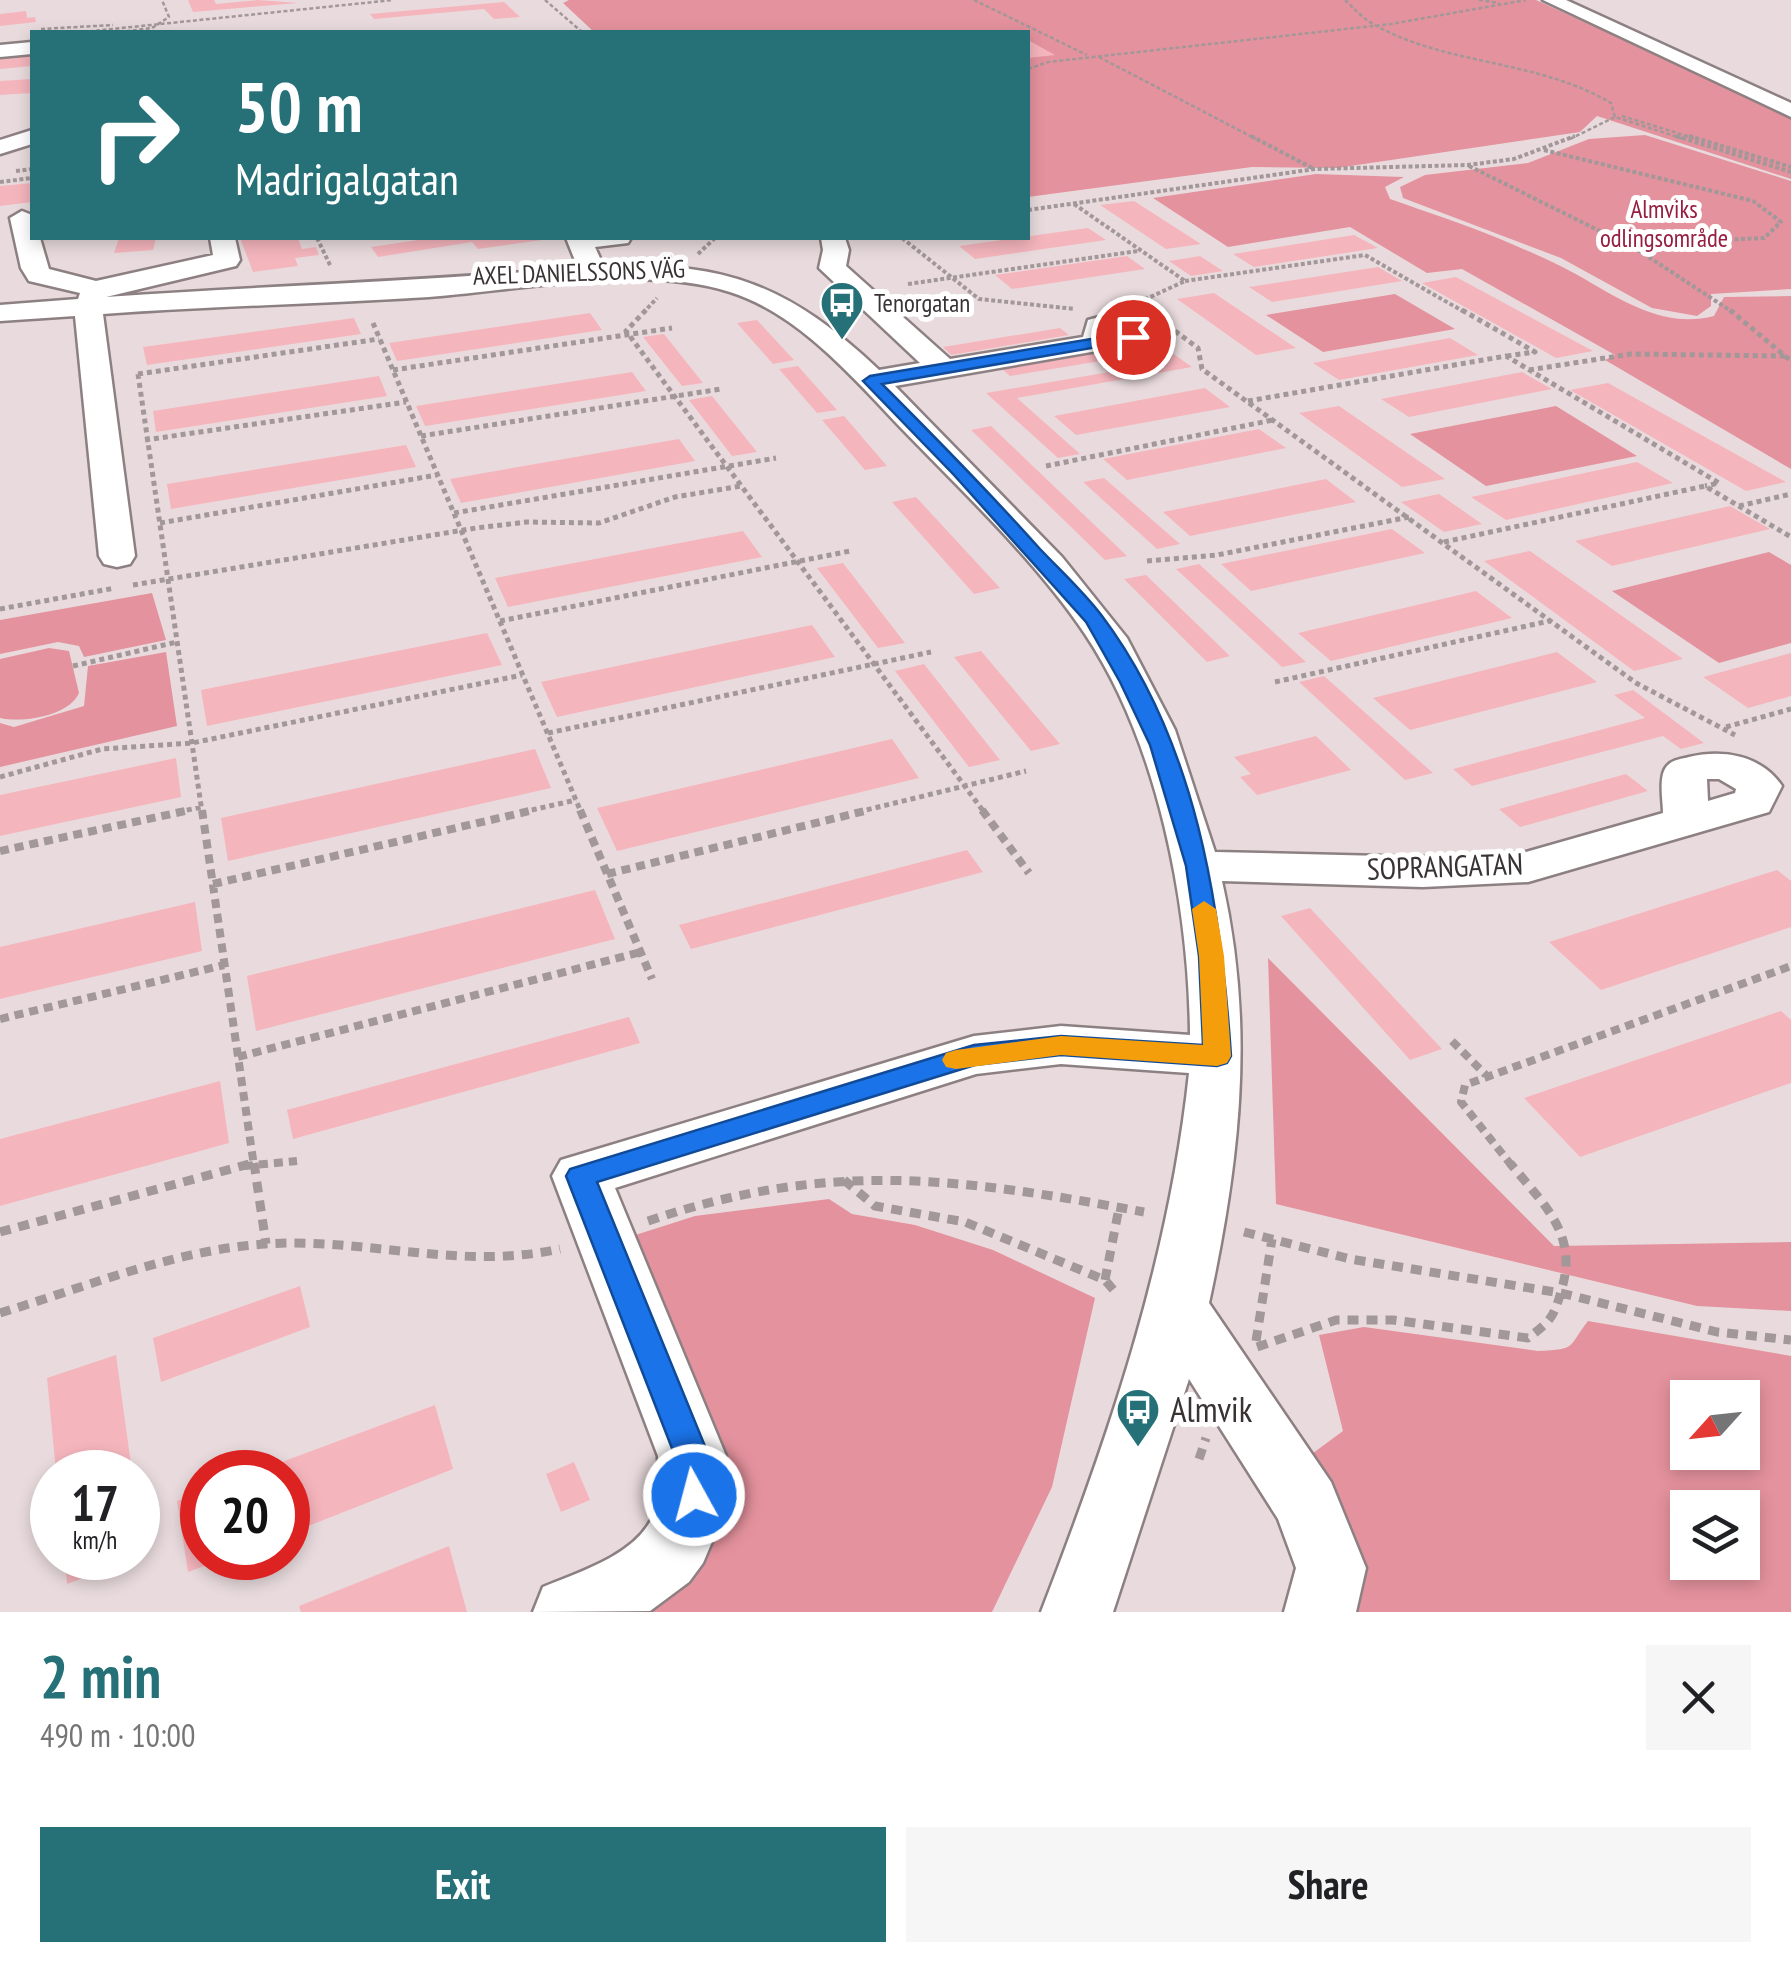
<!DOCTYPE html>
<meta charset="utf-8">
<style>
:root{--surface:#fff;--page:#f6f6f6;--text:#202124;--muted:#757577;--accent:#267178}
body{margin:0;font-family:"PT Sans Narrow",sans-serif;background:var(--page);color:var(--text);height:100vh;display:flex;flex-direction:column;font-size:38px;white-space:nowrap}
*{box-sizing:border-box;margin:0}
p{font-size:32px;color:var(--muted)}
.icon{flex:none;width:55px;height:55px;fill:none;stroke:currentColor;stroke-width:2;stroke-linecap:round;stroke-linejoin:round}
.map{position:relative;height:1612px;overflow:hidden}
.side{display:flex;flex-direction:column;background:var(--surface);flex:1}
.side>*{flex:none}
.banner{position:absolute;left:30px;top:30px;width:1000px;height:210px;border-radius:0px;box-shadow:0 5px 15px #0003;background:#267178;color:#fff;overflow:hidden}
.needle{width:65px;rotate:243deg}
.fabs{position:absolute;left:1670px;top:1380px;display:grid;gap:20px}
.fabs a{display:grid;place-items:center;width:90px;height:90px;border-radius:0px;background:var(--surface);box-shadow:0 5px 15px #0003;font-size:50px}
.speed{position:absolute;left:30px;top:1450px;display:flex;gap:20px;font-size:50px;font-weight:700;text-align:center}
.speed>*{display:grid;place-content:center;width:130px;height:130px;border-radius:50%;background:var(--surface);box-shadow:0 5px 15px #0003;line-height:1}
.speed small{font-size:25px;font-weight:400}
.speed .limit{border:15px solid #d22;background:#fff;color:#111}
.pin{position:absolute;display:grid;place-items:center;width:85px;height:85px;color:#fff;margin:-42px;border:5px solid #fff;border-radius:50%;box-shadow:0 2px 10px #0007}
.me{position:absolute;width:110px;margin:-55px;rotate:353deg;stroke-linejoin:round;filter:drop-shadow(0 0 8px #0008)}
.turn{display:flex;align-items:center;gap:35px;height:210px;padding:0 40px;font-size:45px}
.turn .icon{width:130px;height:130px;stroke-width:2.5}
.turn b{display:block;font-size:70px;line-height:85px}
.round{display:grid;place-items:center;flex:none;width:105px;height:105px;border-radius:0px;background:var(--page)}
.head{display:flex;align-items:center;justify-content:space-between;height:170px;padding:0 40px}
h1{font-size:60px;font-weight:700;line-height:75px;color:var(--accent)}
.primary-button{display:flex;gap:20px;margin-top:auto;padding:20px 40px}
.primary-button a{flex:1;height:115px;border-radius:0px;background:var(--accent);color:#fff;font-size:40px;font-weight:700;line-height:115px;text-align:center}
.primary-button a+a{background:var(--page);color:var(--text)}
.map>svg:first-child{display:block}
.green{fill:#e4929d;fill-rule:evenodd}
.building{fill:#f5b5bd}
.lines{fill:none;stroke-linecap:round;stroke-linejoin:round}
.minor-casing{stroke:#8d8082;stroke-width:5}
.path-far4{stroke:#a29799;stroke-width:2.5;stroke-dasharray:4 2.5;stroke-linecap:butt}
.path-far3{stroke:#a29799;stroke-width:4;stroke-dasharray:4 2.5;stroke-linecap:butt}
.path-far2{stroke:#a29799;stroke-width:5;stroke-dasharray:5 4;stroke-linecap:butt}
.path-far1{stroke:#a29799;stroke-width:8;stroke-dasharray:9 6;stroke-linecap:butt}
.path{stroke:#a29799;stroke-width:9;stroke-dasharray:11 8;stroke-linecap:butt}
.minor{fill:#fff;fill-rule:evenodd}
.route{fill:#1a73e8;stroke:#114b97;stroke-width:2.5}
.slow{fill:#f59e0b}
.labels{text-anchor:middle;stroke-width:10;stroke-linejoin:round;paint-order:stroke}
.far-park-label{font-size:25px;fill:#961e40;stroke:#fff}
.far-street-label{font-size:25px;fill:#393334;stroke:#fff}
.far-poi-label{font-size:25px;fill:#393334;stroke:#fff;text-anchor:start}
.street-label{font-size:30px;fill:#393334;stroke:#fff}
.near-poi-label{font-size:35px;fill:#393334;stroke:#fff;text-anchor:start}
</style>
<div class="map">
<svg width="1791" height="1612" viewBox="0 0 1791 1612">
<rect width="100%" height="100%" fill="#e9dbdd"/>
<path class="green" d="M569,0H1536L1791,116V179L1597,116L1580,132L1337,168L1252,167L1028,197V32H594L563,3Z
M1645,135L1791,181V289L1711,294V306L1697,316L1652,308L1561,258L1403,198L1400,187L1425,175L1528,163L1589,139Z
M1316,174L1404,177L1385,187L1390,199C1427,212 1464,224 1500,239C1523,249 1548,259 1570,271C1615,295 1659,330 1714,316L1724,297L1791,296V469L1605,360L1615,355L1462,269L1427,273L1350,227L1228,247L1153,198Z
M1395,294L1455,329L1323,352L1266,315Z
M1556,406L1637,456L1486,486L1410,434Z
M1769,552L1791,565V643L1719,663L1612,591Z
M152,593L166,640L84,657L79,646L58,642L0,654V620Z
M49,648L69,651L79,693C69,716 23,723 0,718V659Z
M166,652L177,726L0,767V723L14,727L84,706L88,666Z
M1268,958L1554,1246L1791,1242V1311L1697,1306L1276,1204Z
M829,1199L852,1214L915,1225L993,1250L1095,1298L1052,1487L992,1612H624L670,1587L707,1546L626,1238L695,1216Z
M1588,1321L1791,1356V1612H1357L1349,1556L1305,1459L1343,1431L1319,1335L1364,1327L1538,1351C1578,1349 1567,1348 1588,1321ZM1688,1398H1742V1452H1688ZM1688,1508H1742V1562H1688Z"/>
<path class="building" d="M188,0H214L216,4L258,0L298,3L193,12Z
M504,2L520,17L494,19L484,9L374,19L370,14Z
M26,11L27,18L35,17L36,22L0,26V14Z
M1028,40L1055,55L1028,58Z
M32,53V66L0,69V56Z
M32,79V93L0,95V81Z
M32,183V202L0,206V186Z
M1134,201L1201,244L1166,249L1100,205Z
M1088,228L1106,240L975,259L959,246Z
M1354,235L1378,248L1254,267L1233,254Z
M119,238H156L153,250L114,253Z
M240,238H298L302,249L316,247L319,255L295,258L298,266L253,272Z
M432,238H541L542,240L478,249L472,242L378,257L371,247Z
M1127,256L1145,269L1012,289L995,275Z
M1200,256L1223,271L1191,276L1169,261Z
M1378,267L1402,281L1272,302L1249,287Z
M1456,277L1593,351L1556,358L1422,283Z
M1214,293L1296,348L1256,355L1177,299Z
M590,313L602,330L397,361L389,343Z
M354,318L361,334L147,365L143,347Z
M757,320L794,360L773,364L737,323Z
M1060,328L1069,335L951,355L943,347Z
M664,334L703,383L682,386L643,337Z
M1450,338L1478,355L1339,380L1313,363Z
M1127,347L1137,355L1010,376L1001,368Z
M1165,348L1192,367L1017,398L1080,454L1058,458L986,393L1168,362L1152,350Z
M798,366L837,410L817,413L779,369Z
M632,372L646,391L425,426L416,406Z
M1522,372L1552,389L1409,417L1381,399Z
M379,376L387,396L156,432L153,411Z
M1608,383L1786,482L1746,491L1570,390Z
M1205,388L1230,407L1076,435L1054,416Z
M712,396L757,452L732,456L689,400Z
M1339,406L1445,479L1402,487L1299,413Z
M844,416L887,466L865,470L822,420Z
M991,426L1127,556L1105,560L971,430Z
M1259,429L1286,448L1127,480L1103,459Z
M679,439L695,461L461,503L450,479Z
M406,445L416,467L171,509L167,484Z
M1637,462L1673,483L1506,520L1471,497Z
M1104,478L1180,544L1157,549L1083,482Z
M1326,479L1356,502L1190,536L1163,512Z
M1439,494L1482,524L1444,532L1401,502Z
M916,497L1000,588L974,594L892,502Z
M1730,506L1770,529L1612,566L1575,541Z
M1392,529L1425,553L1251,591L1221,564Z
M743,531L762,557L508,607L495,578Z
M1530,551L1683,659L1634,671L1484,561Z
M843,563L905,643L878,648L817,568Z
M1199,564L1306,662L1282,667L1176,569Z
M1146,575L1230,656L1207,662L1124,579Z
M1476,591L1512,618L1331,661L1298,633Z
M812,625L835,657L557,717L541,682Z
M487,633L502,665L207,726L201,690Z
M981,651L1060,744L1031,751L954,657Z
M1557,652L1597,682L1410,730L1373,698Z
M1791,653V696L1748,708L1703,677Z
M924,664L1000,760L969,767L895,671Z
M1324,676L1433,773L1405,780L1299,682Z
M1633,690L1704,743L1681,749L1663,736L1472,786L1453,769L1645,718L1614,695Z
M1316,736L1351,770L1257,795L1240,777L1251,774L1234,757Z
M892,739L919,778L617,851L597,808Z
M535,749L551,788L228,861L221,818Z
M176,758L181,797L0,836V795Z
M1626,774L1648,791L1520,827L1499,809Z
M967,850L983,872L691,949L679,925Z
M1777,870L1791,881V927L1601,990L1549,942Z
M595,890L615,939L256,1031L247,976Z
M195,902L202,951L0,999V947Z
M1310,908L1442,1049L1410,1060L1281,916Z
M1781,1011L1791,1020V1083L1580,1157L1524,1098Z
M629,1017L640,1043L293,1139L287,1110Z
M220,1081L229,1143L0,1206V1139Z
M300,1286L310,1327L161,1382L153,1338Z
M116,1355L132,1472H56L47,1378Z
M435,1405L453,1469L288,1534V1472H255Z
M574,1462L590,1500L561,1512L546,1474Z
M202,1492V1558H226L188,1572L177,1501Z
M449,1546L467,1612H301L299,1606Z
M65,1558H136L67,1584Z"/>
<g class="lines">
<defs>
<path id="minor" d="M1543,0H1566L1791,103V117Z
M32,42V54L0,57V45Z
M32,130V144L0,154V140Z
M22,211L32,215V238H40L49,269L96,281L213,255L210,238H235L240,260L236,266L106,297C264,286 421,281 578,268L566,238H631L628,243L595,247L604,267C726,260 791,287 879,370L920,363L819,268L823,250L821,238H845L849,250L846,266L950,359L1083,337L1088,320L1118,312L1149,318L1158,332L1143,343L895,386L1062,557L1127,638L1175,730L1215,852L1423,857L1526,852L1663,813C1663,801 1658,776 1667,766C1672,760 1681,759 1689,757C1723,749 1761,755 1782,786L1769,812L1528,882L1423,887L1222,881C1255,1026 1240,1160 1209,1303L1331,1482L1366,1568L1356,1612H1284L1296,1568L1278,1519L1189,1379L1113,1612H1041C1109,1436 1169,1261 1189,1073L1061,1064L976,1074L615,1188L726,1456L722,1518L703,1563L689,1582L650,1611L533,1612L543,1587C579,1572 632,1556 651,1520C661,1502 658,1476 658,1456L552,1176L561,1160L974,1036L1061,1026L1190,1035C1189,905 1158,743 1085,634C1035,560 966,495 904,431C856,381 800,314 730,292C642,264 521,290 429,297C320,304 212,306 103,314L135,556L130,564L117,567L104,564L99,556L75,316L0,321V305L78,299L80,293L29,281L21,268L10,218ZM1707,779H1719L1736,789L1735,793L1708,801Z"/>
</defs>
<use href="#minor" class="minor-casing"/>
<path class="path-far4" d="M545,0L582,32
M974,0L1087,55
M1345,0C1355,9 1363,19 1375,25C1448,66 1536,59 1611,103L1615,117
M1479,0L1499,3
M41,29L113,25
M83,32L393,0
M120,32L152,28L169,17L162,0
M1099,57L1256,139
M1028,69L1048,62L1391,24L1526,0
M1622,116L1697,139
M1570,139L1615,117L1684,139"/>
<path class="path-far3" d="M1251,136L1314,169
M1676,136L1791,172
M1689,136L1791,167
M1544,150L1753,201L1781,222L1764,238L1633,244
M1469,166L1638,250L1734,313
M16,171L32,169
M0,182L32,178
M1074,204L1185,281L1146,299
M1028,210L1315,169L1468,165L1514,159L1575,136
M317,238L331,267
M902,238L979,299L1075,309
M698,254L715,238
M1185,281L1365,255L1466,313
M908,284L1138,251
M643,313L657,298"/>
<path class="path-far2" d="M646,310L626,331L984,812
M1462,310L1535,352L1507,356
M1730,310L1791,361
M373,323L581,812
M1175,331L1198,348L1202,369L1636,683L1735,735
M393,370L672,328
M1529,370L1631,354L1785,356
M138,374L202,812
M138,374L379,339
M1248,401L1506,356L1719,483L1705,486
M421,436L721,389
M145,440L406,402
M1046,466L1273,420
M1739,506L1791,494
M454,513L776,458
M160,523L437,475
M1444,542L1705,486L1791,537
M1147,561L1217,555L1409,517
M133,585L476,528L527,522L599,523L675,497L741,486
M0,609L115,588
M500,621L850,551
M73,666L177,642
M1275,682L1549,621
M1726,727L1791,709
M548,733L931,652
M0,777L102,749L192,743L522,675
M178,812L202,807
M523,812L576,800
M858,812L1026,771"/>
<path class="path-far1" d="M202,810L254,1166
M580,810L652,979
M982,810L1029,873
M0,851L190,810
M607,874L869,810
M213,884L534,810
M0,1019L224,965
M1452,1041L1486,1075
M238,1057L641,952
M244,1166L297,1161
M1512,1166L1461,1102L1465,1085L1791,966"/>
<path class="path" d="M254,1163L266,1244
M844,1180L875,1206L965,1222L1105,1280L1117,1294
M648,1221C831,1159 959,1178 1144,1212
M0,1232L253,1163
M1244,1232L1350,1259L1561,1293L1717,1332L1791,1340
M1105,1280L1119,1208
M0,1313C86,1287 174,1250 265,1244C366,1237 457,1271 560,1249
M1256,1341L1272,1239
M1257,1347L1336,1320H1393L1528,1338C1552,1320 1554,1317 1562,1288C1578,1233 1543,1204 1510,1163
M1199,1459L1206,1438"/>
<use href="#minor" class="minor"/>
</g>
<path class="route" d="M1133,332L1138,334V340L882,384C936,438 989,492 1040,549C1061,571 1084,592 1102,616C1196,741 1221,905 1231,1056L1227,1063L1217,1066L1061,1055L975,1065L597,1182L709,1456L712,1495L706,1506L694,1511L682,1506L677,1495L675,1456L566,1176L570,1169L974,1045L1061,1036L1203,1045L1199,956L1186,866L1150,745L1120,682L1086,622L954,475L863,381L870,376Z"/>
<path class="slow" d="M1204,901L1216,909L1224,956L1231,1056L1227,1063L1217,1066L1061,1055L956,1069L946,1067L942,1060L946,1053L956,1050L1061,1036L1203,1045L1199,956L1192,909Z"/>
<defs>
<symbol id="bus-pin" viewBox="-11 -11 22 30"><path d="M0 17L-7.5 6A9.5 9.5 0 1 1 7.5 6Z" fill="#267178" stroke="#fff"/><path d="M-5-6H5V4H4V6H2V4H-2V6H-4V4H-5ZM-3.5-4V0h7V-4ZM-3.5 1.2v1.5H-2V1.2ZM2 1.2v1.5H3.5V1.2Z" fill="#fff"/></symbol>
</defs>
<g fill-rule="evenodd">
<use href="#bus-pin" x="817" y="278" width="50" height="68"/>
<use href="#bus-pin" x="1113" y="1385" width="50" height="68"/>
</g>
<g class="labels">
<g class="far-park-label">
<text x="1664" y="218">Almviks<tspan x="1664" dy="29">odlingsområde</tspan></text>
</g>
<g class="far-street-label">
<text transform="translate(579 272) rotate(-2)" y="9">AXEL DANIELSSONS VÄG</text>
</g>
<g class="far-poi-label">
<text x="874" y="312">Tenorgatan</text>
</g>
<g class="street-label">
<text transform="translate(1445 867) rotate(-2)" y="10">SOPRANGATAN</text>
</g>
<g class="near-poi-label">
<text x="1170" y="1422">Almvik</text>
</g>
</g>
</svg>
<div class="fabs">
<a><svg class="needle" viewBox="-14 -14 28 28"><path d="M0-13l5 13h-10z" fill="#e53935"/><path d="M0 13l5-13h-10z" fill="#757577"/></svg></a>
<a><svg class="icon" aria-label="layers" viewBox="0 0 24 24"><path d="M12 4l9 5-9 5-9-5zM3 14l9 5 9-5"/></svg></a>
</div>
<div class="speed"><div>17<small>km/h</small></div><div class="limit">20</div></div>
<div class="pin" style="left:1133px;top:337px;background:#d93025"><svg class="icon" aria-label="arrive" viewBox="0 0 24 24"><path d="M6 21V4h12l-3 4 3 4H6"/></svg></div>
<svg class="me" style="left:694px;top:1495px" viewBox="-20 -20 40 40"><circle r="17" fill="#1a73e8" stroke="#fff" stroke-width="3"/><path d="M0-11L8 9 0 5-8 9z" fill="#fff"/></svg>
<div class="banner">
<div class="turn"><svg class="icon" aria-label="right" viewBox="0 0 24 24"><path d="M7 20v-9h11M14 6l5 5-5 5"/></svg><div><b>50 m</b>Madrigalgatan</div></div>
</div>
</div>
<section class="side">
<div class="head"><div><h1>2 min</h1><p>490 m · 10:00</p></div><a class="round"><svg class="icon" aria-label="close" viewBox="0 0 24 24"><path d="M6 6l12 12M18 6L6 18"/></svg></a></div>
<div class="primary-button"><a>Exit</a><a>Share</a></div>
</section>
